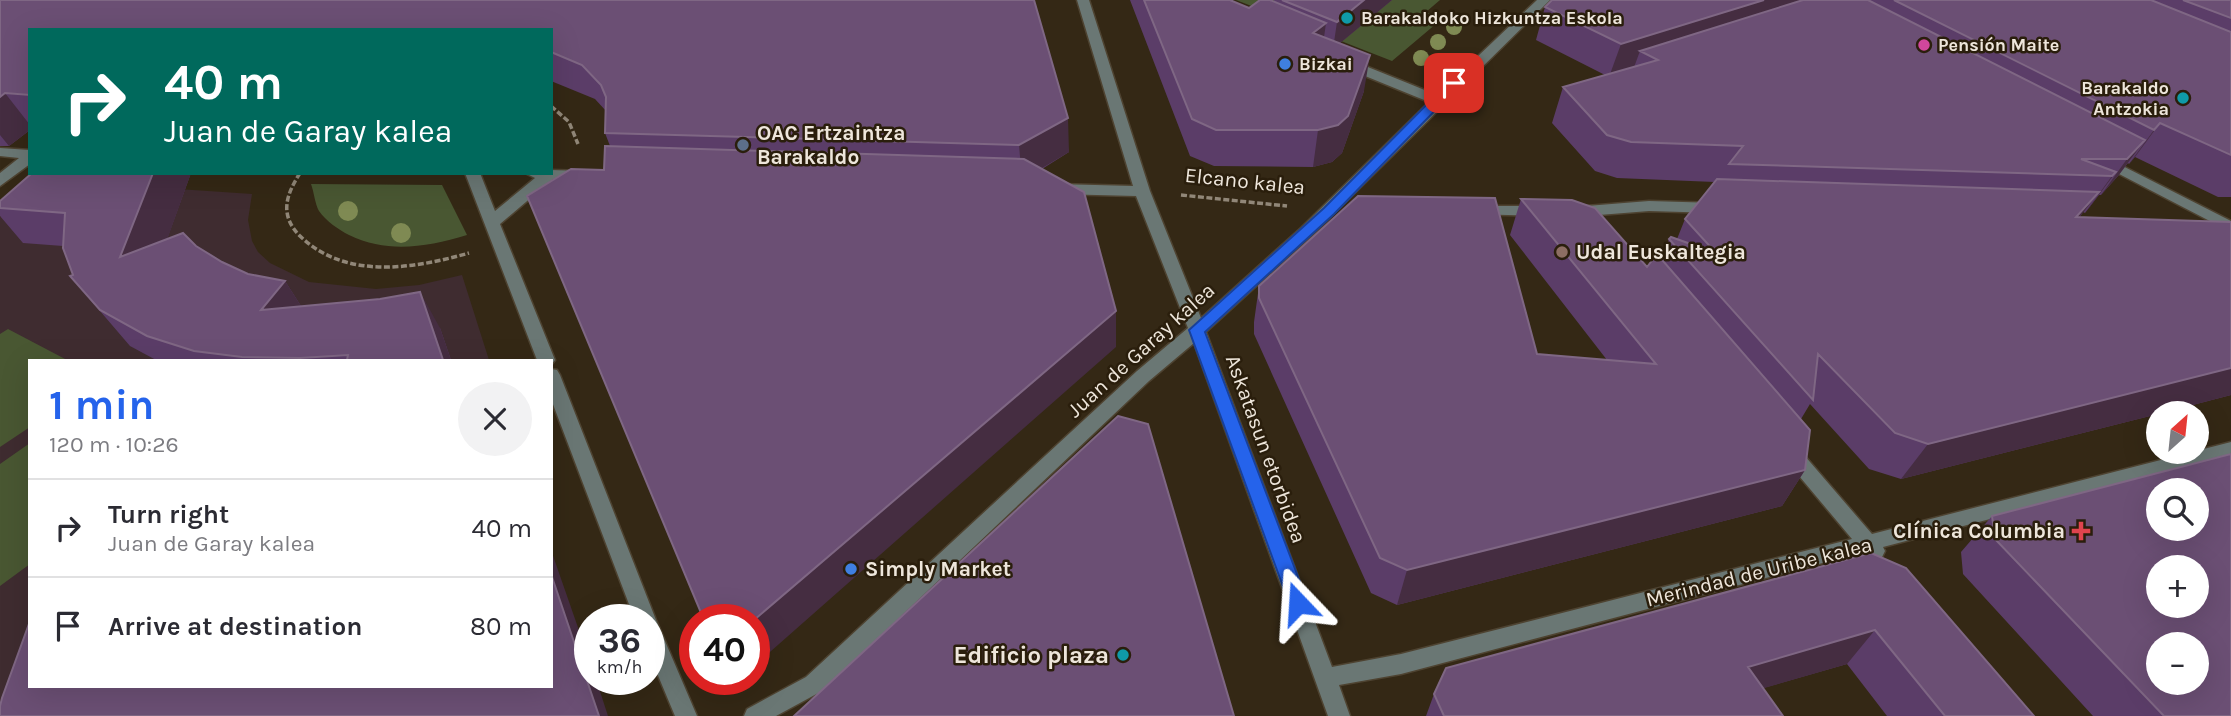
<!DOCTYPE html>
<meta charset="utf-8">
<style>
:root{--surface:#fff;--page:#f2f2f3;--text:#2b2b33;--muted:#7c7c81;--line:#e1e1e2;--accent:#2563eb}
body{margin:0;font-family:Karla,sans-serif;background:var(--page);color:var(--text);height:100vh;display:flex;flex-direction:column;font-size:26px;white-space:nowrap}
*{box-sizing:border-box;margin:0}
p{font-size:23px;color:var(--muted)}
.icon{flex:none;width:38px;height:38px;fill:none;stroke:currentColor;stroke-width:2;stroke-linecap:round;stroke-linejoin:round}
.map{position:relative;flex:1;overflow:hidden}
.sheet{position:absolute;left:28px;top:359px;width:525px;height:329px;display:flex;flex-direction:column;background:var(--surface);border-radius:0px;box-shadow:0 7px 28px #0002}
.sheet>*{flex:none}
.top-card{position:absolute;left:28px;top:28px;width:525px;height:147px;border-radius:0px;box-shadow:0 7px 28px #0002;background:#00695c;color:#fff;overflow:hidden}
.needle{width:46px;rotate:27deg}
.controls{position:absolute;left:2146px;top:401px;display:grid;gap:14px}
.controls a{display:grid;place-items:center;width:63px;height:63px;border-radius:50%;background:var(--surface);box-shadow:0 7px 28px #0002;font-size:35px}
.speed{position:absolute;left:574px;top:604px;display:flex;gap:14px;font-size:35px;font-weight:700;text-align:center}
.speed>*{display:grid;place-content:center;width:91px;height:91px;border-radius:50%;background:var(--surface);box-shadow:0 7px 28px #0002;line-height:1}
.speed small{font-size:18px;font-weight:400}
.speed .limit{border:10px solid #d22;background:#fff;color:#111}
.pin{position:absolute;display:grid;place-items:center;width:60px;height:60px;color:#fff;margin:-30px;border-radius:14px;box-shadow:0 4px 10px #0006}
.me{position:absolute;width:77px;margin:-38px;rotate:340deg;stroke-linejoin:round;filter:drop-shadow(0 0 5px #0008)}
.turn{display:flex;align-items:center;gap:24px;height:147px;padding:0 21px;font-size:32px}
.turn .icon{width:91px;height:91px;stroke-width:2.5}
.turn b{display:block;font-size:49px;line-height:60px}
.round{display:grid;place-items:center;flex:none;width:74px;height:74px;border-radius:37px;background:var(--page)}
.summary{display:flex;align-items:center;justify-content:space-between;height:119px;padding:0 21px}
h1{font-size:42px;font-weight:700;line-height:52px;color:var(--accent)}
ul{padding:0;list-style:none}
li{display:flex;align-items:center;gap:21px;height:98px;padding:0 21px;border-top:2px solid var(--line)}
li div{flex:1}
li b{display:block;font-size:26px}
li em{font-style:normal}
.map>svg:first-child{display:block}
.education{fill:#3f2c30}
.green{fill:#495732}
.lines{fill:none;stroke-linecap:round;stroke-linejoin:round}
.minor-casing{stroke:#4e4331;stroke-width:3}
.path{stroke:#918778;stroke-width:3.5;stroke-dasharray:6 2.5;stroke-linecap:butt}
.minor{fill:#6a7774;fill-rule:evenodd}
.tree{fill:#7f8a53}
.wall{fill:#5b3d68}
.shaded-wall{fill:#452d41}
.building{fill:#6b4f74;stroke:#7f6784;stroke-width:2;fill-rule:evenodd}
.route{fill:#2563eb;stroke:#184099;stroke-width:2}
.culture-dot{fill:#0f9aa8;stroke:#2a1e0c;stroke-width:2.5}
.hotel-dot{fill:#d1479c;stroke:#2a1e0c;stroke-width:2.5}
.shop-dot{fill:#3f7fe0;stroke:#2a1e0c;stroke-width:2.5}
.service-dot{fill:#5c6f8a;stroke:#2a1e0c;stroke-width:2.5}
.education-dot{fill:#8d6e63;stroke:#2a1e0c;stroke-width:2.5}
.health-dot{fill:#e0444e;stroke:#2a1e0c;stroke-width:2.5}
.labels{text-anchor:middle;stroke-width:5;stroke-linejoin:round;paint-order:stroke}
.far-poi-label{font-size:18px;font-weight:bold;fill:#eee6db;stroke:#2a1e0c;text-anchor:start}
.poi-label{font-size:21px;font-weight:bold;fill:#eee6db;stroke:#2a1e0c;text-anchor:start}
.street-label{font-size:21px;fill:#eee6db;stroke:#2a1e0c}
.near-poi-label{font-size:24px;font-weight:bold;fill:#eee6db;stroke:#2a1e0c;text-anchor:end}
</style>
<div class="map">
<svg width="2231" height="716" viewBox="0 0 2231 716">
<rect width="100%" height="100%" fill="#342815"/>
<path class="education" d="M46,180L252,194L248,220L252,241L258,252L270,263L309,282L376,289L419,285L462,275L489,360H30V686L0,716V217Z"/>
<path class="green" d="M1236,0H1440L1426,12L1443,18L1392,61Z
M311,184L442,185L467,235C426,247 389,254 349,235C339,230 326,221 319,211C315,204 314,192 311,184Z
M8,329L67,360H30V427L0,447V334Z
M30,443V564L0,586V464Z"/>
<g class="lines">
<defs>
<path id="minor" d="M1077,0H1089L1150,191L1201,318L1302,227L1429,102L1343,67V61H1353L1437,95L1537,0H1550L1313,234L1206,332L1332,667L1401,654L1852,539L1784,458L1782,453L1784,448L1791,446L1798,448L1872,534L2231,442V456L1883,547L1885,551L1882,557L1875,559L1864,552L1401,674L1339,685L1350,716H1328L1194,343L1149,381L822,691L776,716H744L747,709L806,677L1137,371L1188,328L1136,196L1057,194L1049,189L1057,184L1133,186Z
M0,148L30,150V164L0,186V173L19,158L0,156Z
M2101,155L2231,221V232L2096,162L2094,159Z
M551,170L585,171L592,176L585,181L553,179L500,224L555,360L551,365V360H537L465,173H480L495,211L535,178L525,173H551Z
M1649,201L1717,203L1725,208L1717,213L1649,211L1574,217L1566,212L1574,207Z
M1476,206H1539L1547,211L1539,216L1471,214L1468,211L1471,208Z
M551,369L557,370L560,375L656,620L697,716H675L649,654V620H635L551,399Z"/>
</defs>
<use href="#minor" class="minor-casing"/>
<path class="path" d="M551,106L569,122L578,144
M300,173C286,195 279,215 300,236C345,280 413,269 469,253
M1181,195L1287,206"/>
<use href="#minor" class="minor"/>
</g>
<g class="tree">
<circle cx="1454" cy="27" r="8"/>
<circle cx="1438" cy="42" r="8"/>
<circle cx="1421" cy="58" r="8"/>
<circle cx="348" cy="211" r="10"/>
<circle cx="401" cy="233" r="10"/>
</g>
<path class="wall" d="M0,0H1034L1069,152L1042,169L1116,311V347L604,170L610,146L605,133L606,111L595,99L551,81V30H30V130L9,146H0Z
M1130,0H1230L1249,8L1274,2V0H1392L1340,43L1364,91L1342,153L1332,162L1313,167L1214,166L1190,156Z
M1552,0H2231V197H2218L2135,157L2129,164L2128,163L2118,176L2101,195H2099L2085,213L2083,212L2080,217L2231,395L2162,413H2158V414L1901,479L1869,469L1810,404L1801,419L1805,470L1782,506L1397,605L1371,593L1254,334V322L1259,286L1537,354L1607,360L1510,235L1521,199L1647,267L1661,259L1669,239H1677L1685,219L1715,182L1617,178L1595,171L1552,123L1563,87L1605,75L1536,40L1545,7Z
M191,173L167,239L196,246L222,262L248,274L285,281L301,306L440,328L451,360H156L130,346L70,276L73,275L63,246L23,243L0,216V201Z
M1992,516L2231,716H2093L1963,574L1961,552Z
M1906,568L2034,716H1887L1847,664L1763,688L1783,716H1426L1434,694Z"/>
<path class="shaded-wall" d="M1364,0H1392L1333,49L1337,22Z
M1764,0H1841L1658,60L1640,51L1633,70L1609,77L1621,44Z
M1326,23L1321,59L1313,33Z
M1370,55L1364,91L1342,153L1332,162L1313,167L1318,130Z
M5,93L30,125V130L9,146L0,135V97Z
M1068,118L1069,152L1022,180L1019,145Z
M2160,123L2135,157L2129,164L2154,130Z
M2145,140L2118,176L2101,195L2127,159Z
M2116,172L2089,208L2085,213L2112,176Z
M153,173H191L148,293L120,257Z
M2099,192L2072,227L2076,217Z
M285,281L308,317L261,310Z
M420,292L440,328L451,360H443Z
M1116,311V347L754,666V620Z
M2231,368V395L2162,413H2158V414L1901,479L1928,444Z
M1805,470L1782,506L1397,605L1407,570Z
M551,550L590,662V679H596L608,716H599L551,574Z
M1875,630L1847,664L1723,700L1748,667Z"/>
<path class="building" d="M0,0H1034L1068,118L1019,145L605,133L606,97L601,85L582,65L551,52V30H30V95L5,93L0,97Z
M1144,0H1230L1249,8L1260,0H1270L1326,23L1313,33L1370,55L1348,116L1338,125L1318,130H1216L1192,119Z
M1282,0H1364L1337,22Z
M1552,0H1764L1621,44L1545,7Z
M1803,0H1868L2145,140L2127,159H2081L2116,172L2112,176L1729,164L1743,146L1631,142L1607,135L1563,87L1658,60L1640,51Z
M1894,0H2151L2231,32V155L2160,123L2154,130Z
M2183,0H2231V18Z
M605,146L1024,159L1084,192L1116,311L754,620H704L527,196L571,169L604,170Z
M32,173H153L120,257L183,233L196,246L222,262L248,274L285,281L261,310L380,299L420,292L443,360H347L348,355L300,358L242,357L194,351L147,336L100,310L70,276L73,275L63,248L65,213L0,208V201Z
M1717,179L2099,192L2076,217L2231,222V368L1928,444L1895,433L1818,354L1813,400L1669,239L1671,237L1716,253L1685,219Z
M1358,196L1495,198L1537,354L1656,364L1521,199L1572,200L1595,208L1647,267L1657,254L1810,430L1805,470L1407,570L1380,558L1259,298V286Z
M1118,416L1148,424L1234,716H794Z
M2231,454V716H2164L1995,539L1992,516ZM2158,490H2196V528H2158ZM2158,567H2196V606H2158ZM2158,644H2196V682H2158Z
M1871,553L1906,568L2034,716H1945L1875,630L1748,667L1783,716H1444L1434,694L1446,668Z
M551,574L599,716H0V706L2,698L30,621V686H551Z"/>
<path class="route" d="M1454,80L1461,83L1459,86L1334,214L1205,332L1308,603L1305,608L1298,611L1291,608L1289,603L1189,330L1324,208L1450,81Z"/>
<g class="culture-dot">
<circle cx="1347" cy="18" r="7"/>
<circle cx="2183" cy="98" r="7"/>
<circle cx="1123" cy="655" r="7"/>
</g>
<circle class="hotel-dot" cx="1924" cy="45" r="7"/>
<g class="shop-dot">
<circle cx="1285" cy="64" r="7"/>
<circle cx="851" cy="569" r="7"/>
</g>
<circle class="service-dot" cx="743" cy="145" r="7"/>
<circle class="education-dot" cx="1562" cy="252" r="7"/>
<path class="health-dot" d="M2077.5 520.5h7v7h7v7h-7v7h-7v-7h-7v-7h7z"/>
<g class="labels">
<g class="far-poi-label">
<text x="1361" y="24">Barakaldoko Hizkuntza Eskola</text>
<text x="1938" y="51">Pensión Maite</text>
<text x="1299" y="70">Bizkai</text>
<text x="2169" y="94" text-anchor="end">Barakaldo<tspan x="2169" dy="21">Antzokia</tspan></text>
</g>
<g class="poi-label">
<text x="757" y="140">OAC Ertzaintza<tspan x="757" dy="24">Barakaldo</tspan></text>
<text x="1576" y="259">Udal Euskaltegia</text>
<text x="2065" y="538" text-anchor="end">Clínica Columbia</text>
<text x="865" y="576">Simply Market</text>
</g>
<g class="street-label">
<text transform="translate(1245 181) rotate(6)" y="7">Elcano kalea</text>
<text transform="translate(1141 350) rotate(-42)" y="7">Juan de Garay kalea</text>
<text transform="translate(1266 449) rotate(70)" y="7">Askatasun etorbidea</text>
<text transform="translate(1759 572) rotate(-14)" y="7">Merindad de Uribe kalea</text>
</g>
<g class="near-poi-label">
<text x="1109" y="663">Edificio plaza</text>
</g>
</g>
</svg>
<div class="controls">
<a><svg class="needle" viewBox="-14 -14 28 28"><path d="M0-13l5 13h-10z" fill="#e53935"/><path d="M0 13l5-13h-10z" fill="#7c7c81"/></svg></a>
<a><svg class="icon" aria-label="search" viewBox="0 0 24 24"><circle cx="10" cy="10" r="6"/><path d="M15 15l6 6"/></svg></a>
<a>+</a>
<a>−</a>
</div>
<div class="speed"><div>36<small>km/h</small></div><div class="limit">40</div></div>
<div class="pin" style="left:1454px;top:83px;background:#d93025"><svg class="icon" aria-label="arrive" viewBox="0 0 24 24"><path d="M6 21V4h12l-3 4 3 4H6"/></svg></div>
<svg class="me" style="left:1298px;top:603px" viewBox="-20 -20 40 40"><path d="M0-17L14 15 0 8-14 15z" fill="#2563eb" stroke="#fff" stroke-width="4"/></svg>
<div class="top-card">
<div class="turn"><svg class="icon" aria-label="right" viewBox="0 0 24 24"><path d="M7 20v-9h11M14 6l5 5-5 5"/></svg><div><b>40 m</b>Juan de Garay kalea</div></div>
</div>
<section class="sheet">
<div class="summary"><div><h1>1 min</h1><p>120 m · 10:26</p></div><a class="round"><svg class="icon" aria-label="close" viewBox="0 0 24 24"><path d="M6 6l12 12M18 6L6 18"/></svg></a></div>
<ul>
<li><svg class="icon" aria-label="right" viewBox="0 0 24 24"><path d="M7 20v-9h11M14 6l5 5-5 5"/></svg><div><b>Turn right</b><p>Juan de Garay kalea</p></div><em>40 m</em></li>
<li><svg class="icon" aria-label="arrive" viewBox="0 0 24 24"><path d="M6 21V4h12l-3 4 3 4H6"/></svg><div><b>Arrive at destination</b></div><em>80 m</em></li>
</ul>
</section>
</div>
